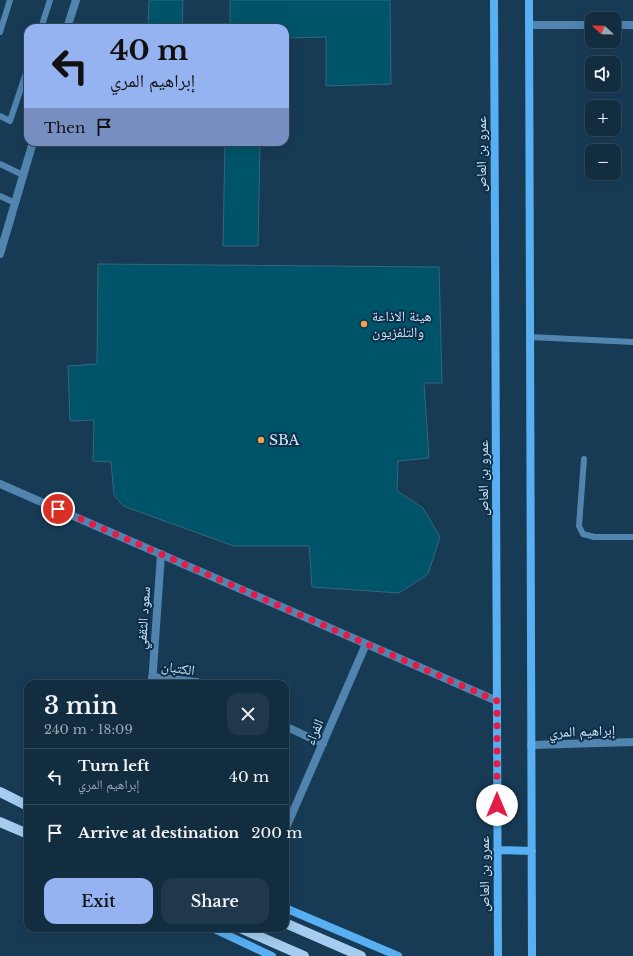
<!DOCTYPE html>
<meta charset="utf-8">
<style>
:root{--surface:#122c40;--page:#1f384b;--text:#f1f3f6;--muted:#9ca7b1;--line:#314859;--accent:#95b2f1}
body{margin:0;font-family:"Libre Baskerville","Noto Naskh Arabic",serif;background:var(--page);color:var(--text);height:100vh;display:flex;flex-direction:column;font-size:15px;white-space:nowrap}
*{box-sizing:border-box;margin:0}
p{font-size:13px;color:var(--muted)}
.icon{flex:none;width:22px;height:22px;fill:none;stroke:currentColor;stroke-width:2;stroke-linecap:round;stroke-linejoin:round}
.map{position:relative;flex:1;overflow:hidden}
.details{position:absolute;left:24px;top:680px;width:265px;height:252px;display:flex;flex-direction:column;background:var(--surface);border-radius:12px;box-shadow:0 4px 16px #0002,0 0 0 1px var(--line)}
.details>*{flex:none}
.banner{position:absolute;left:24px;top:24px;width:265px;height:122px;border-radius:12px;box-shadow:0 4px 16px #0002,0 0 0 1px var(--line);background:#95b2f1;color:#111;overflow:hidden}
.needle{width:26px;rotate:292deg}
.controls{position:absolute;left:585px;top:12px;display:grid;gap:8px}
.controls a{display:grid;place-items:center;width:36px;height:36px;border-radius:8px;background:var(--surface);box-shadow:0 4px 16px #0002,0 0 0 1px var(--line);font-size:20px}
.pin{position:absolute;display:grid;place-items:center;width:34px;height:34px;color:#fff;margin:-17px;border:2px solid #fff;border-radius:50%;box-shadow:0 1px 4px #0007}
.me{position:absolute;width:44px;margin:-22px;rotate:0deg;stroke-linejoin:round;filter:drop-shadow(0 0 3px #0008)}
.turn{display:flex;align-items:center;gap:14px;height:84px;padding:0 20px;font-size:18px}
.turn .icon{width:52px;height:52px;stroke-width:2.5}
.turn b{display:block;font-size:28px;line-height:34px}
.then{display:flex;align-items:center;height:38px;padding:0 20px;background:#0003;gap:8px;font-size:15px}
.round{display:grid;place-items:center;flex:none;width:42px;height:42px;border-radius:12px;background:var(--page)}
.headline{display:flex;align-items:center;justify-content:space-between;height:68px;padding:0 20px}
h1{font-size:24px;font-weight:600;line-height:30px}
.primary-button{display:flex;gap:8px;margin-top:auto;padding:8px 20px}
.primary-button a{flex:1;height:46px;border-radius:12px;background:var(--accent);color:#111;font-size:16px;font-weight:600;line-height:46px;text-align:center}
.primary-button a+a{background:var(--page);color:var(--text)}
ul{padding:0;list-style:none}
li{display:flex;align-items:center;gap:12px;height:56px;padding:0 20px;border-top:1px solid var(--line)}
li div{flex:1}
li b{display:block;font-size:15px}
li em{font-style:normal}
.map>svg:first-child{display:block}
.building{fill:#00546a;stroke:#346779}
.lines{fill:none;stroke-linecap:round;stroke-linejoin:round}
.service{stroke:#5185af;stroke-width:6}
.minor{stroke:#5185af;stroke-width:8}
.secondary{stroke:#58b0f3;stroke-width:8}
.primary{stroke:#a4cdef;stroke-width:10}
.route{stroke:#e11d48;stroke-width:7;stroke-dasharray:0 12.6}
.poi-dot{fill:#f7a248;stroke:#0c304a;stroke-width:1.5}
.labels{text-anchor:middle;stroke-width:4;stroke-linejoin:round;paint-order:stroke}
.street-label{font-size:14px;fill:#d3e6f7;stroke:#0c304a}
.poi-label{font-size:14px;fill:#d3e6f7;stroke:#0c304a;text-anchor:start}
</style>
<div class="map">
<svg width="633" height="956" viewBox="0 0 633 956">
<rect width="100%" height="100%" fill="#183b55"/>
<path class="building" d="M149,0H183L182,28L148,27Z
M230,0H390L391,84L326,86V37L285,38V28H230Z
M225,142H260L258,246H223Z
M98,264L439,267L442,383H424L429,458L398,461L397,491L423,508L440,537L428,574L399,593L312,587L309,546H234L123,506L114,495L111,462L93,461L94,420L70,421L68,366L97,364Z"/>
<g class="lines">
<path class="service" d="M41,28L50,0
M0,32L10,0
M0,116L10,121L28,67
M0,164L23,175
M0,196L15,203
M530,337L633,342
M584,459L579,526L583,534L594,537H633"/>
<path class="minor" d="M529,25H592
M614,25H633
M67,28L76,0
M0,254L33,142
M0,484L497,701
M152,677L197,682L201,684
M152,684L161,554
M285,726L323,744
M531,745L633,742
M285,830L366,644"/>
<path class="secondary" d="M494,0L498,956
M529,0L532,956
M497,850L532,851
M285,908L398,956
M212,928L272,956"/>
<path class="primary" d="M0,792L28,806
M0,822L28,834
M285,923L361,956
M240,928L304,956"/>
</g>
<g class="lines">
<path class="route" d="M58,509L497,701V805"/>
</g>
<g class="poi-dot">
<circle cx="364" cy="324" r="4"/>
<circle cx="261" cy="440" r="4"/>
</g>
<g class="labels">
<g class="street-label">
<text transform="translate(481 154) rotate(-90)" y="5">عمرو بن العاص</text>
<text transform="translate(483 478) rotate(-90)" y="5">عمرو بن العاص</text>
<text transform="translate(143 618) rotate(-86)" y="5">سعود الثقفي</text>
<text transform="translate(178 668) rotate(8)" y="5">الكتبان</text>
<text transform="translate(582 731) rotate(-2)" y="5">إبراهيم المري</text>
<text transform="translate(314 732) rotate(-67)" y="5">الفراء</text>
<text transform="translate(484 874) rotate(-90)" y="5">عمرو بن العاص</text>
</g>
<g class="poi-label">
<text x="372" y="321">هيئة الاذاعة<tspan x="372" dy="16">والتلفزيون</tspan></text>
<text x="269" y="445">SBA</text>
</g>
</g>
</svg>
<div class="controls">
<a><svg class="needle" viewBox="-14 -14 28 28"><path d="M0-13l5 13h-10z" fill="#e53935"/><path d="M0 13l5-13h-10z" fill="#9ca7b1"/></svg></a>
<a><svg class="icon" aria-label="sound" viewBox="0 0 24 24"><path d="M4 9h4l5-4v14l-5-4H4zM17 9q2 3 0 6"/></svg></a>
<a>+</a>
<a>−</a>
</div>
<div class="pin" style="left:58px;top:509px;background:#d93025"><svg class="icon" aria-label="arrive" viewBox="0 0 24 24"><path d="M6 21V4h12l-3 4 3 4H6"/></svg></div>
<svg class="me" style="left:497px;top:805px" viewBox="-20 -20 40 40"><circle r="19" fill="#fff"/><path d="M0-13L10 11 0 6-10 11z" fill="#e11d48"/></svg>
<div class="banner">
<div class="turn"><svg class="icon" aria-label="left" viewBox="0 0 24 24"><path d="M17 20v-9H6M10 6l-5 5 5 5"/></svg><div><b>40 m</b>إبراهيم المري</div></div>
<div class="then">Then<svg class="icon" aria-label="arrive" viewBox="0 0 24 24"><path d="M6 21V4h12l-3 4 3 4H6"/></svg></div>
</div>
<section class="details">
<div class="headline"><div><h1>3 min</h1><p>240 m · 18:09</p></div><a class="round"><svg class="icon" aria-label="close" viewBox="0 0 24 24"><path d="M6 6l12 12M18 6L6 18"/></svg></a></div>
<ul>
<li><svg class="icon" aria-label="left" viewBox="0 0 24 24"><path d="M17 20v-9H6M10 6l-5 5 5 5"/></svg><div><b>Turn left</b><p>إبراهيم المري</p></div><em>40 m</em></li>
<li><svg class="icon" aria-label="arrive" viewBox="0 0 24 24"><path d="M6 21V4h12l-3 4 3 4H6"/></svg><div><b>Arrive at destination</b></div><em>200 m</em></li>
</ul>
<div class="primary-button"><a>Exit</a><a>Share</a></div>
</section>
</div>
